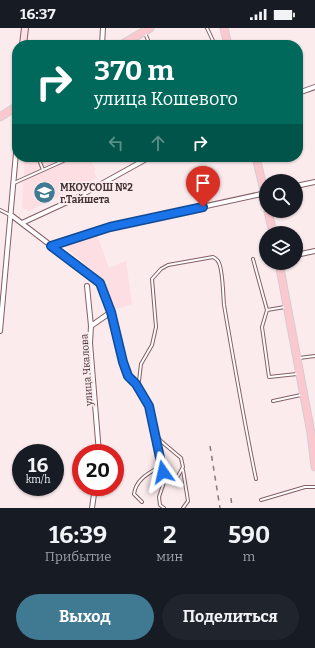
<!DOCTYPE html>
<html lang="ru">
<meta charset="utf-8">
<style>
:root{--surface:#171b24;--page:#20242c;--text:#f1f3f6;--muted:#9ea1a6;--accent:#3f7992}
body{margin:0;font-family:Bitter,serif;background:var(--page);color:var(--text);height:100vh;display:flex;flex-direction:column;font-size:15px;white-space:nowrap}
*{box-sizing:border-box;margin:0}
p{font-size:13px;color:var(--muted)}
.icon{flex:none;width:22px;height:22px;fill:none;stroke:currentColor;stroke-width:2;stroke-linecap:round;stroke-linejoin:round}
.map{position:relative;height:480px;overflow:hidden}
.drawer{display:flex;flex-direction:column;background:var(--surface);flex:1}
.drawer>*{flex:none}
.banner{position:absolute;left:12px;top:12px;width:291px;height:122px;border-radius:16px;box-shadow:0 1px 3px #0004;background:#00695c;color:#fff;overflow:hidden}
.controls{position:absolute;left:259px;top:146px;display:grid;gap:8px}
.controls a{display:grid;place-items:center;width:44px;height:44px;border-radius:50%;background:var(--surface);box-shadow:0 1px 3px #0004;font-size:20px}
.speed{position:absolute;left:12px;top:416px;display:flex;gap:8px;font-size:20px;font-weight:700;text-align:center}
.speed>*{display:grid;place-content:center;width:52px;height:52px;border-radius:50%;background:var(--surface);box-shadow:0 1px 3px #0004;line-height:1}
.speed small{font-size:10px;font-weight:400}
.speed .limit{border:6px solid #d22;background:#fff;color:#111}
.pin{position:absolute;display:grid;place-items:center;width:34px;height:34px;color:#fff;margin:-41px -17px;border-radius:50% 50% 50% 0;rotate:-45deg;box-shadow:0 0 4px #0007}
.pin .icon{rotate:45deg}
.me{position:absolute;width:44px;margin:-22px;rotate:349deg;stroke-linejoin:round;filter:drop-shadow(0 0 3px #0008)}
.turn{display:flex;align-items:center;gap:14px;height:84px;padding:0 16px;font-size:18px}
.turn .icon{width:52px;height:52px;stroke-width:2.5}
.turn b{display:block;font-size:28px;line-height:34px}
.lanes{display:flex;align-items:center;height:38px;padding:0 16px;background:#0003;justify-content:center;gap:20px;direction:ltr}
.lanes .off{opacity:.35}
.eta{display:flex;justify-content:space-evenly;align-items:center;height:68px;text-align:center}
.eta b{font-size:24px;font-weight:700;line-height:28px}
.button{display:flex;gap:8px;margin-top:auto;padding:8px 16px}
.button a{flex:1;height:46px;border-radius:24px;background:var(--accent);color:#fff;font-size:16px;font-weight:700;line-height:46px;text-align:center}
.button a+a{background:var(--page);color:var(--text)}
.status{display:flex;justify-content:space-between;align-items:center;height:28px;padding:0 20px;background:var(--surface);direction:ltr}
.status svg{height:11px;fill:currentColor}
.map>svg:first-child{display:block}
.built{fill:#fddee2}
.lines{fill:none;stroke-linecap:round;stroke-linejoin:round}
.service-casing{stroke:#835f64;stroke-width:4}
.minor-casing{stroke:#835f64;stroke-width:6}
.secondary-casing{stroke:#835f64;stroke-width:8}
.primary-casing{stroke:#d2cecf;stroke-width:9}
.service{stroke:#fff;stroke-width:2}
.minor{stroke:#fff;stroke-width:4}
.secondary{stroke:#fde3e7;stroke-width:6}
.primary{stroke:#fbc8d0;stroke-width:7}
.rail{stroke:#8a7a7c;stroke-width:1.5;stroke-dasharray:5 5;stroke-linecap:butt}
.route-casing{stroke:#114b97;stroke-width:10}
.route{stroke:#1a73e8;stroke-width:7}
.labels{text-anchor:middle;stroke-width:4;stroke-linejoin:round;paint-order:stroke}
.poi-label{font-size:10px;font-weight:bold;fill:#433335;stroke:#fcebed;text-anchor:start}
.street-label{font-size:10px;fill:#433335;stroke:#fcebed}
</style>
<div class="status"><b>16:37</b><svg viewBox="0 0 49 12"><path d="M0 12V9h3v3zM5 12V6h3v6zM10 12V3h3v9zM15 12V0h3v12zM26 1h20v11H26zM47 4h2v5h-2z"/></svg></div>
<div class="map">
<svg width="315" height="480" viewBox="0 0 315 480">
<rect width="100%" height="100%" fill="#fcebed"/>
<path class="built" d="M25,129H89L96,142L94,144L97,150L29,183L22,179Z
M97,207L109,240L126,233L132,276L113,282L105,253L64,218Z"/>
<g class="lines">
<defs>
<path id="service" d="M207,0L215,17
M145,5L150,17
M38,129L43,142
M14,155L72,129
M0,182L10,187
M253,231L267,282L262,299L269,349L297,346
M267,282L285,279
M299,330L315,328
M123,335L128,348L137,356L139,353L141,336L152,317L156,299L152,251L161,241L168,237L213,229C215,230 218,232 219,235C223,244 223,266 224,277C234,335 244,393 256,451
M137,356L149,378L163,444L166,448L173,450L178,448L183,439L181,430L162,414L155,406
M273,373L301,367
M183,442L188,473L183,480
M261,472L305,459H315
M142,474L134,466C136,451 149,445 161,438
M164,480L160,477L159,469L166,448"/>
<path id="minor" d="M102,17L103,0
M298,65L315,59
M296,158L315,154
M11,187L100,255L111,284L123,334
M22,195L76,170L150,129
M51,218L110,199L266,165
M296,227L315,223
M87,258L91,298L90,315L99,425
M91,298L111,284
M0,303L17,114
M92,480L95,459"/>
<path id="secondary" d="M23,17L25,0"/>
<path id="primary" d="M224,0L228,17
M121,17L150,0
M0,89L17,78
M256,129L266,171
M268,183L273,205
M279,235L311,405L315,439"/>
</defs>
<use href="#service" class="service-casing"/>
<use href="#minor" class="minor-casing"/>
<use href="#secondary" class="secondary-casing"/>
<use href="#primary" class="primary-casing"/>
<use href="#service" class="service"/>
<use href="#minor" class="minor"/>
<use href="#secondary" class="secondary"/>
<use href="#primary" class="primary"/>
<path class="rail" d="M210,418L220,480
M231,470L232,480"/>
</g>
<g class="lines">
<defs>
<path id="route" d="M163,444L149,378L136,356L128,348L123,334L111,284L100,255L51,218L110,199L203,179"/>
</defs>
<use href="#route" class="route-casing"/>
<use href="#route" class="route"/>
</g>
<defs>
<symbol id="school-disc" viewBox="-11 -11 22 22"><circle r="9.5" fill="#3f7992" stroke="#fcebed"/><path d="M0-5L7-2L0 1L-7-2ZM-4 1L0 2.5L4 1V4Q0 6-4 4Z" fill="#fff"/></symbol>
</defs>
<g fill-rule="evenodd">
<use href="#school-disc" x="32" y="152" width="25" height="25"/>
</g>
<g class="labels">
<g class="poi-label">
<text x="60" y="163">МКОУСОШ №2<tspan x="60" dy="12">г.Тайшета</tspan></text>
</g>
<g class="street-label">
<text transform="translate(86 342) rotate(-94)" y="4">улица Чкалова</text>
</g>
</g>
</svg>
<div class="controls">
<a><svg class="icon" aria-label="search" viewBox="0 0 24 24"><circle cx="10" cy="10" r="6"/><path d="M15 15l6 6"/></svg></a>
<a><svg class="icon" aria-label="layers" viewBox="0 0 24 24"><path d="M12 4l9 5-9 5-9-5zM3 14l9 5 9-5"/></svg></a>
</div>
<div class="speed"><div>16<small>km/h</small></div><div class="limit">20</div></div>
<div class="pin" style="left:203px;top:179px;background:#d93025"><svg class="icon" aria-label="arrive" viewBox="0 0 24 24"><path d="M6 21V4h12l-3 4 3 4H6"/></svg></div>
<svg class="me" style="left:163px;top:444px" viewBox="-20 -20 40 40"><path d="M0-17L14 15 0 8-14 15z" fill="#1a73e8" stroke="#fff" stroke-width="4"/></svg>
<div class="banner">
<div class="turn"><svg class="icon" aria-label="right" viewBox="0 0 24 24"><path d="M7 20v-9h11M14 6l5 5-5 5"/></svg><div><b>370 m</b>улица Кошевого</div></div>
<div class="lanes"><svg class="icon off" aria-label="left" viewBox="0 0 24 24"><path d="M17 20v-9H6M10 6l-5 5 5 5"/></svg><svg class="icon off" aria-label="ahead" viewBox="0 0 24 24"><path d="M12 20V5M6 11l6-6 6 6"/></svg><svg class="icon" aria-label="right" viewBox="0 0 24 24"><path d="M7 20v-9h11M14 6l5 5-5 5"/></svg></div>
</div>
</div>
<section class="drawer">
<div class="eta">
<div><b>16:39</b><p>Прибытие</p></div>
<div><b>2</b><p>мин</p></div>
<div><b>590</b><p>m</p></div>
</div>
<div class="button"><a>Выход</a><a>Поделиться</a></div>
</section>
